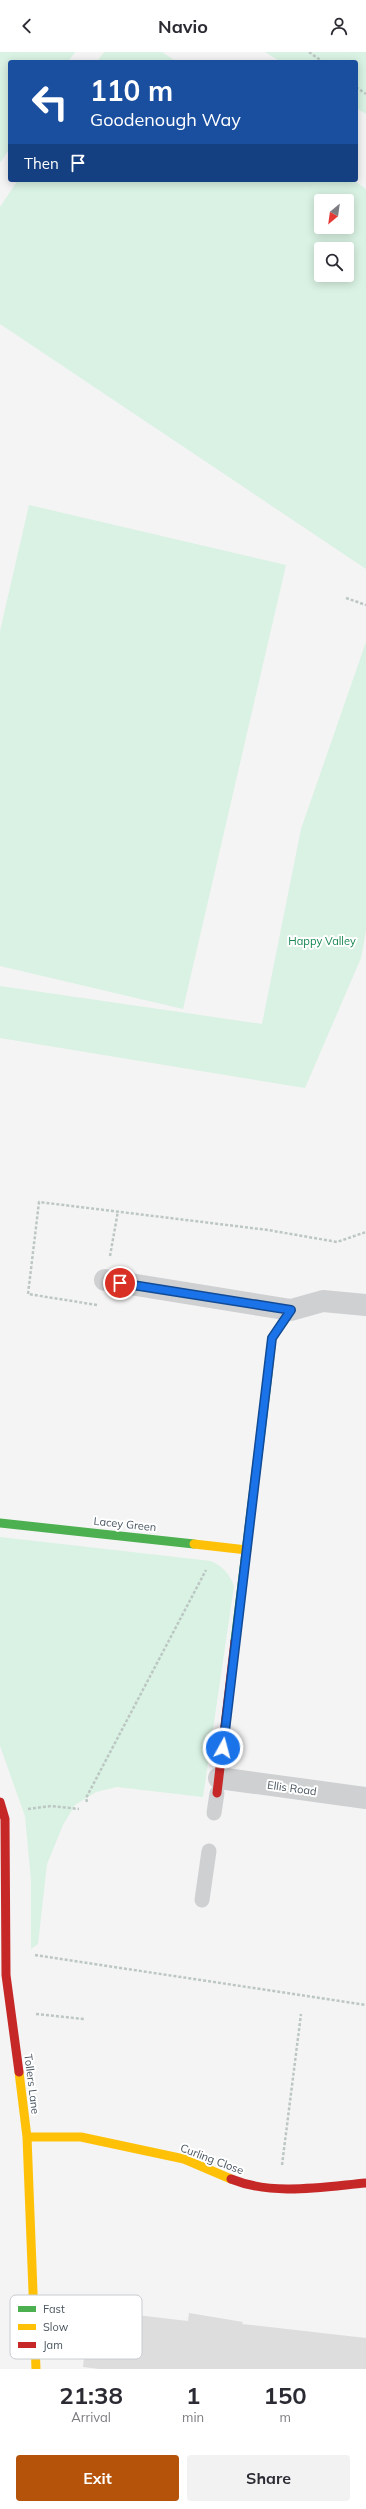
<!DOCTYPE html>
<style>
:root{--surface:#fff;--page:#f2f2f3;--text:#2b2b33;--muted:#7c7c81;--accent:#b45309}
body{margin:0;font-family:Mulish,sans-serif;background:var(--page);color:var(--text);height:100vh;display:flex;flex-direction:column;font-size:15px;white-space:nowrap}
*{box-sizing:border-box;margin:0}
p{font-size:13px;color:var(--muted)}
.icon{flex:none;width:22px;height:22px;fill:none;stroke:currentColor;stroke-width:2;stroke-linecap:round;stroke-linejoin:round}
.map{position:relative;height:2317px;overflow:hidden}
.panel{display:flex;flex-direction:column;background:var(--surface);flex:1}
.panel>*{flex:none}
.top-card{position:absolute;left:8px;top:8px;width:350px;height:122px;border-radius:4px;box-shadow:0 2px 10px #0003;background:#1a4fa0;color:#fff;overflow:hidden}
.needle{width:26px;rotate:209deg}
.buttons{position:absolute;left:314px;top:142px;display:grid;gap:8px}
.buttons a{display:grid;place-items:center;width:40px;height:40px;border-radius:4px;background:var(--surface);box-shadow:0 2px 10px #0003;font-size:20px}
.pin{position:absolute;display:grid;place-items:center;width:34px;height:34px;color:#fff;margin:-17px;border:2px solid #fff;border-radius:50%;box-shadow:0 1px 4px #0007}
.me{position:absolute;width:44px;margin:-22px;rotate:7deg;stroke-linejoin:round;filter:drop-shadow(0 0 3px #0008)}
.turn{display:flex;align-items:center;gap:14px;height:84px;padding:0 16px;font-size:18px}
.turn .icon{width:52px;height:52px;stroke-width:2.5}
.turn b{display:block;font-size:28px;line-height:34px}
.then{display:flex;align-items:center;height:38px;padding:0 16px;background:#0003;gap:8px;font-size:15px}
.eta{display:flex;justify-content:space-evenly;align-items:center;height:68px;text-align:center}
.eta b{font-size:24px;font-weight:700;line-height:28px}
.action{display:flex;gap:8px;margin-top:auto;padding:8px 16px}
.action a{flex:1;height:46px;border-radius:4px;background:var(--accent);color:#fff;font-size:16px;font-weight:700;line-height:46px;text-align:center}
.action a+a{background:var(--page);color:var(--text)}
header{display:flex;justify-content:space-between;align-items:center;height:52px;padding:0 16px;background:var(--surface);font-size:18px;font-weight:700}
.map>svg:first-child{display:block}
.green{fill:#d9f2e3;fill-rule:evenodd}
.building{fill:#ddddde}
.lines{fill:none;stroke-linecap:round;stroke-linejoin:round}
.path{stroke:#bcc7c4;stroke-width:2.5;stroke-dasharray:3 2;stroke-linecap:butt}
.lane{stroke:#ced0d2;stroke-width:15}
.street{stroke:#ced0d2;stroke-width:22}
.fast{stroke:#4caf50;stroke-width:9}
.slow{stroke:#ffc107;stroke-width:9}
.jam{stroke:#c62828;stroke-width:9}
.route-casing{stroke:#114b97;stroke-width:10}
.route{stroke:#1a73e8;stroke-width:7}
.labels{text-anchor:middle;stroke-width:4;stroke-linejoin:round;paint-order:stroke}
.park-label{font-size:11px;fill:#17864f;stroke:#fff}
.street-label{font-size:11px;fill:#4a5661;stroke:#fff}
.key{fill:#fff;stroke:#c9ccd0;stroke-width:1}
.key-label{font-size:11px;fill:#4a5661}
</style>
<header><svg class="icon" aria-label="back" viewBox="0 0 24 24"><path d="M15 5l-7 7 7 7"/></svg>Navio<svg class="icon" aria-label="person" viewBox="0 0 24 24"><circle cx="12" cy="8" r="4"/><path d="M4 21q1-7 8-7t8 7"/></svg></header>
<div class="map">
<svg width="366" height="2317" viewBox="0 0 366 2317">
<rect width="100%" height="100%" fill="#f4f4f4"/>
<path class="green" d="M0,0H75L68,10H10V96L0,111Z
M104,0H162L177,10H97Z
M265,0H366V62L356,56V10H281Z
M18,128H353L366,137V517L0,272V155ZM321,149H347V175H321ZM321,197H347V223H321Z
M29,453L286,513L183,957L0,914V579Z
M366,590V879L361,906L305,1036L0,986V934L262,972L301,777Z
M0,1485L211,1509C223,1515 229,1521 234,1534L203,1745L117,1735L96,1740L75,1753L63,1773L47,1812L38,1892L31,1897V1828L25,1764L0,1694Z"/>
<path class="building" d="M85,2257L188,2269L189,2261L243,2270L242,2272L366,2286V2317H99L83,2315L86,2287L82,2286Z"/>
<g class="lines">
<path class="path" d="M309,0L323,10
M356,35L366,42
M346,546L366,553
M110,1204L118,1159
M97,1253L28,1242L39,1150L268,1178L337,1190L366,1180
M87,1750L86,1746L206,1518
M28,1757L51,1754L79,1757
M35,1903L366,1953
M36,1962L84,1967
M282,2113L301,1962"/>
<path class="lane" d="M214,1761L217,1741
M202,1848L209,1799"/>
<path class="street" d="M105,1228L291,1258L323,1249L366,1253
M219,1726L366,1746"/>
<path class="fast" d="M0,1471L194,1492
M235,1589L268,1322"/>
<path class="slow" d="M268,1322L272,1286L291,1258
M194,1492L247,1498
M19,2020L27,2085L36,2317
M27,2085H81L184,2107L231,2127"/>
<path class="jam" d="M217,1741L235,1589
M0,1750L5,1767L6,1923L19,2020
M231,2127C273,2144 322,2135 366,2131"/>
</g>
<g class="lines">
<defs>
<path id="route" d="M120,1231L291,1258L272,1286L223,1696"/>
</defs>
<use href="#route" class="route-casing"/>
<use href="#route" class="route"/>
</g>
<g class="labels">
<g class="park-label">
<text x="322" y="893">Happy Valley</text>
</g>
<g class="street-label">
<text transform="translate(125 1472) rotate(6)" y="4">Lacey Green</text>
<text transform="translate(292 1736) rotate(8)" y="4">Ellis Road</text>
<text transform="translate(32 2032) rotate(83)" y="4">Tollers Lane</text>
<text transform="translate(212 2107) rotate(21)" y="4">Curling Close</text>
</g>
</g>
<rect x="10" y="2243" width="132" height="64" rx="6" class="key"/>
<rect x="18" y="2254" width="18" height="6" fill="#4caf50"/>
<rect x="18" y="2272" width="18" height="6" fill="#ffc107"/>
<rect x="18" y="2290" width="18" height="6" fill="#c62828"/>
<g class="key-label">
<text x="43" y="2261">Fast</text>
<text x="43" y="2279">Slow</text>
<text x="43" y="2297">Jam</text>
</g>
</svg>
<div class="buttons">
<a><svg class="needle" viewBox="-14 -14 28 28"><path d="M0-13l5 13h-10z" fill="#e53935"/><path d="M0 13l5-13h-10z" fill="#7c7c81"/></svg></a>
<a><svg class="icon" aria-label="search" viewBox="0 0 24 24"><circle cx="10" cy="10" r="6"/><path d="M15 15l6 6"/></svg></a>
</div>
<div class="pin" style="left:120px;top:1231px;background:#d93025"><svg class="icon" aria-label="arrive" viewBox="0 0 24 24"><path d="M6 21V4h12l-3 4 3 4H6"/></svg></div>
<svg class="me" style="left:223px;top:1696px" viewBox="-20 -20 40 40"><circle r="17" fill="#1a73e8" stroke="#fff" stroke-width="3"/><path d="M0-11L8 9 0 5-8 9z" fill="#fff"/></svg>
<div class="top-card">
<div class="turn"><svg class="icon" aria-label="left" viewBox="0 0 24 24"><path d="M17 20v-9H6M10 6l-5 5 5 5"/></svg><div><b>110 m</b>Goodenough Way</div></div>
<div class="then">Then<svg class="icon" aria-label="arrive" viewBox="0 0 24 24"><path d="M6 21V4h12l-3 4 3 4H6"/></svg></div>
</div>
</div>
<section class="panel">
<div class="eta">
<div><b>21:38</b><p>Arrival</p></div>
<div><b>1</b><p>min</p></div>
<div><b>150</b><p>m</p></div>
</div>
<div class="action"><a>Exit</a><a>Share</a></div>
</section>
